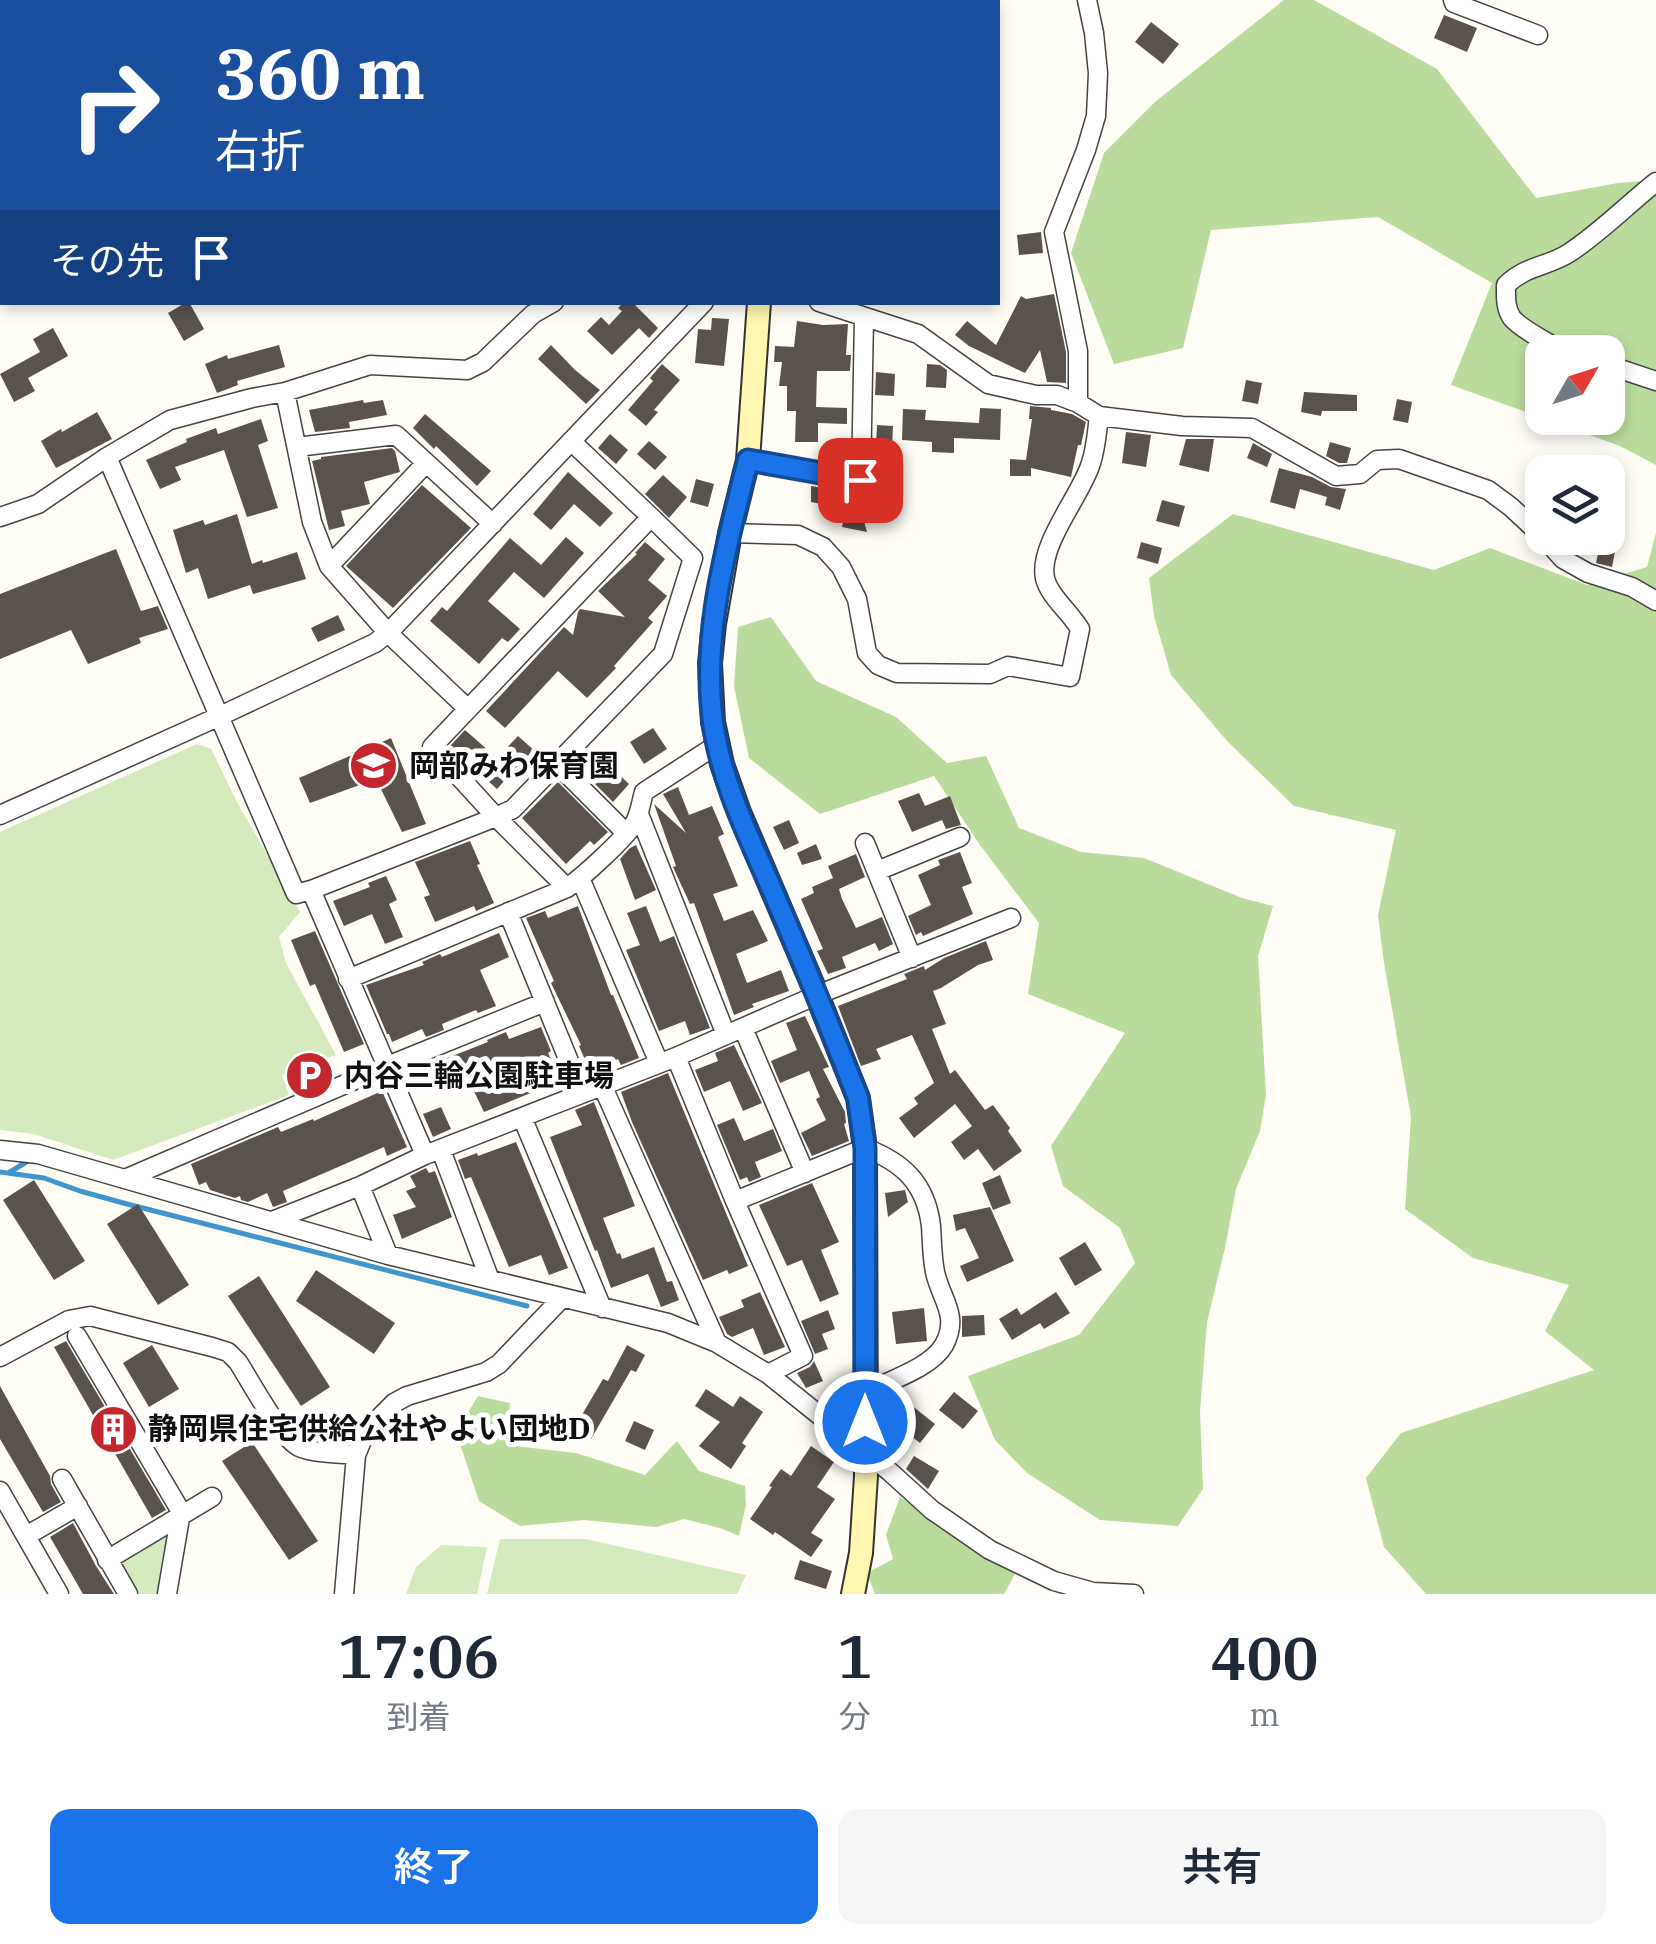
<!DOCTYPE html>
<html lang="ja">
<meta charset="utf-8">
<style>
:root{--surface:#fff;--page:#f6f6f7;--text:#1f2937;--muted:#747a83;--accent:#1a73e8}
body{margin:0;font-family:"IBM Plex Serif","Noto Sans JP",serif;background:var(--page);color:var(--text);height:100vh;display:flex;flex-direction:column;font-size:38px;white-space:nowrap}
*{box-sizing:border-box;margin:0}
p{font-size:32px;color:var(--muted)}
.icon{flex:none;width:55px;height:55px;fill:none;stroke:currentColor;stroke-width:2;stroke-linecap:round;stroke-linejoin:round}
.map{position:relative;height:1594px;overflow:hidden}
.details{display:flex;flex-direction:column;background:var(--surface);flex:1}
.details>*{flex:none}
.guide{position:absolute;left:0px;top:0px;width:1000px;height:305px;box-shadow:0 5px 15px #0003;background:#1a4fa0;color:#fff;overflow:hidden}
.needle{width:65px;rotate:51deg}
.fabs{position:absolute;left:1525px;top:335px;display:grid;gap:20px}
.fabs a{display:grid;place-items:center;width:100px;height:100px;border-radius:20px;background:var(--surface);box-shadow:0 5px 15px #0003;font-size:50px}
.pin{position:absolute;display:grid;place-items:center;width:85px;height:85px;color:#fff;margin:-42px;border-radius:20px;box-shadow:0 5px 15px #0006}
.me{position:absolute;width:110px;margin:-55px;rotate:0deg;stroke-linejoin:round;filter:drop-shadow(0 0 8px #0008)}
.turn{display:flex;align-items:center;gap:35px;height:210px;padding:0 50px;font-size:45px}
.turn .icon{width:130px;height:130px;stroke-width:2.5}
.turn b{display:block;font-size:70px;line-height:85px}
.then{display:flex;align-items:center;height:95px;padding:0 50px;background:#0003;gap:20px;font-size:38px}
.eta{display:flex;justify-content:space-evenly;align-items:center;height:170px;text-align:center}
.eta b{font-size:60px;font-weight:600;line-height:70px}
.primary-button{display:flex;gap:20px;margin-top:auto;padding:20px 50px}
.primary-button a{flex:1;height:115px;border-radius:20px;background:var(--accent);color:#fff;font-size:40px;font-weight:600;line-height:115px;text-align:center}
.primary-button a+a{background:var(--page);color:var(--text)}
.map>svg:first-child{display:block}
.green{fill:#d5ebbd}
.forest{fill:#b9dc9c;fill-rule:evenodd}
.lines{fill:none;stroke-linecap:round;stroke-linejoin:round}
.stream{stroke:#3f96cf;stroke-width:5}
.building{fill:#5a524d}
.street-casing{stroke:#444;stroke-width:21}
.secondary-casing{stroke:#333;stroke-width:26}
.street{stroke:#fff;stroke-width:18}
.secondary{stroke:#fff6b0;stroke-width:22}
.route-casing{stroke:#114b97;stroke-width:25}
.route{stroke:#1a73e8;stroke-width:18}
.labels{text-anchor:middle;stroke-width:10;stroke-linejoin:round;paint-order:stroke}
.poi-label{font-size:30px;font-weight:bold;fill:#111;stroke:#fff;text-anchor:start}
</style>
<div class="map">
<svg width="1656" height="1594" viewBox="0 0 1656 1594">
<rect width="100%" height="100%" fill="#fffdf5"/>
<path class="green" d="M197,744L211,749L237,802L300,912L279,937L286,963L336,1055L282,1075L289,1095L113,1160L34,1134L0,1130V832Z
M172,1532L162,1594H139L119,1561Z
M500,1539H586L746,1575L737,1594H487Z
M441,1545L487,1547L477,1594H406L416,1567Z"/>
<path class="forest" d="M1284,0H1314L1437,69L1536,198L1618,183L1656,180V465L1620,446L1451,385L1492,283L1378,217L1211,230L1183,348L1114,364L1071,253L1104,153L1156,101ZM1542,352H1608V418H1542Z
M1233,514L1434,570L1490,548L1587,585L1647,567L1656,533V1594H1426L1384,1547L1366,1478L1401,1433L1594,1370L1545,1331L1569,1285L1473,1258L1405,1209L1411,1117L1384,963L1378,915L1396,830L1294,806L1227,741L1171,675L1154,616L1149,578Z
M771,617L816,681L896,717L947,763L986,756L1019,828L1081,852L1144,858L1242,898L1273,906L1258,956L1266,1095L1260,1131L1236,1189L1225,1248L1207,1322L1200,1411L1203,1489L1178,1526L1100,1520L1027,1473L995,1440L968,1376L1079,1335L1135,1263L1120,1228L1063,1186L1051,1146L1125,1033L1028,994L1039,923L980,845L934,776L820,814L749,758L734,686L738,627Z
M478,1396L510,1403L506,1445L576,1453L645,1475L677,1441L699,1471L745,1486L746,1505L739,1536L720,1528L684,1519L656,1527L584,1520L520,1526L479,1501L456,1432Z
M900,1497L1015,1574L1004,1594H875L867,1573L893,1559L886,1535Z"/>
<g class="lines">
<path class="stream" d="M0,1172L44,1178L80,1191L127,1204L527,1306
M10,1172L28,1161"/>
</g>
<path class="building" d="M1444,15L1477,28L1467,52L1434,38Z
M1151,22L1179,44L1163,64L1135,42Z
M1041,232L1043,253L1019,255L1017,235Z
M1054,294L1066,352V383L1047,382L1040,350L1025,373L969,346L955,335L967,321L996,345L1021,296L1026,299Z
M187,302H189L204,329L184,341L168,313Z
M624,302H632L658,328L649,338L639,328L612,355L587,331L601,317L609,325L622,311L618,308Z
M712,318L729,319L724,366L695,363L698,329L711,330Z
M797,321L823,325L848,324L846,355H851L850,371H817L816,407L847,408V424L818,423V442H795L796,411H787V386H779L782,362H774L775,346L794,347Z
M53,328L68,356L28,378L35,391L14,402L0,374L40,352L33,339Z
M279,345L285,367L237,381L238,385L217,393L205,364L227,355L228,359Z
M551,345L575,370L600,390L586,404L538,359Z
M662,364L680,380L654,410L658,412L646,426L628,410L653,381L650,378Z
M927,364L940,365L947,370L946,388L926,387Z
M876,372L895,374L894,396L875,395Z
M1246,380L1262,383L1258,404L1242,401Z
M1304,392L1357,395V411H1322L1321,416L1301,412Z
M1397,399L1412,402L1408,423L1393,420Z
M363,400L364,403L383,400L387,415L349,422L350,428L315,432L309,410Z
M1030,406L1051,408V410L1072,414L1086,422L1081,445H1078L1071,477L1031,468V476H1010V459L1026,460L1032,419H1029Z
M980,408L1001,409L1000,440L954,438V453L932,452V442L902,440L903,409L926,410L925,420L979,423Z
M97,412L112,439L56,468L41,441L61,429L62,432Z
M425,414L491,471L477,486L436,446L434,449L413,428Z
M261,419L268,441L258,445L278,508L247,517L224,450L175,467L181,480L160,489L146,460L187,442L186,439L216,428L218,434Z
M877,425L893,426L892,448L876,447Z
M1126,432L1151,435L1146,467L1122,463Z
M610,434L628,450L616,464L598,448Z
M1186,439H1214L1209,472L1179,465Z
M649,441L667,457L655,470L637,454Z
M1330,442L1351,448L1347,463H1339L1326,456Z
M1253,443L1272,454L1267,467L1247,458Z
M392,448L395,451L400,472L364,482L370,504L341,511L345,526L329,530L312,461L321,459V457Z
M1279,468L1312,477L1331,487L1346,489L1340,510L1325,505L1327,497L1300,489L1295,509L1270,502Z
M568,472L613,513L600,527L574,504L551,530L533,514Z
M663,475L687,497L669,518L645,494Z
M696,479L714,484L708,507L690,502Z
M422,485L471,528L393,608L346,566Z
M811,486L850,493V491L856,492L867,532L842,527L846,509L811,502Z
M1162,500L1185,506L1179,527L1156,521Z
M1610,504L1625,508L1621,536L1608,533Z
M237,514L252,564L262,560L263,563L297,552L306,579L253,594L250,585L208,599L198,568L186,573L173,530L203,520L205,525Z
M566,537L584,553L544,598L514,572L488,601L520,629L508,642L502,638L479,664L430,621L442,607L447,611L510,538L541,565Z
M645,542L665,559L648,580L667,596L648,618L653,622L614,666L616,668L587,698L558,671L505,728L486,711L564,627L573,635L578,612L580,609L625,617L598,591L637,554L635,553Z
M1141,542L1162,548L1158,564L1137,558Z
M1600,544L1616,547L1612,567L1596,563Z
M116,549L141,611L158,606L168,629L139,638L141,643L88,664L71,630L0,659V594Z
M338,615L345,630L318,642L311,628Z
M653,728L667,749L644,764L630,742Z
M465,730L497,758L518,736L537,753L522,769L518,766L497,789L450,746Z
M391,738L426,824L402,832L376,779L310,803L299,778Z
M592,748L629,784L613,802L576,765Z
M558,782L608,832L594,845L590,841L566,864L522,818Z
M678,787L689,815L712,806L724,834L718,837L738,886L713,894L724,921L753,910L768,941L736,954L747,983L781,970L789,991L752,1004L754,1007L734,1015L694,903L690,904L673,867L676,866L654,804L686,833L663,794Z
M919,793L925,806L950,796L961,825L946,829L942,820L912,832L898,801Z
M789,820L799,843L784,850L773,827Z
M470,841L480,864L477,865L494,903L476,911L474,906L435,922L424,897L430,895L415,862Z
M816,844L822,859L802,865L797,853Z
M636,845L656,890L635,900L620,859L630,848Z
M960,852L972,883L962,887L973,914L923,936L921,932L916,935L908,916L931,905L918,875L940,865L938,860Z
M856,854L865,877L839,889L842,899L856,928L882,917L893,944L879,951L875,943L842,957L846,968L828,974L817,951L823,949L801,899L814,893L812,887L833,878L828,866Z
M386,876L397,900L389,904L403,937L385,944L372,914L344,926L333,901L370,887L368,883Z
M578,906L611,995H613L639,1058L621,1065L618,1059L590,1071L579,1046L581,1045L551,983L554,981L526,918L545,911L548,918Z
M646,906L660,942L674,936L710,1028L690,1035L685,1021L659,1031L626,950L640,945L627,913Z
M315,931L364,1044L344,1052L315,984L310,986L291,940Z
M499,933L509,957L480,970L496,1006L478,1013L476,1010L442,1024L444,1030L426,1037L422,1029L392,1042L389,1034H387L366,985L424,965L422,962L440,954L442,957Z
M986,941L993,960L978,965L941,988L933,991L946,1024L932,1029L950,1074L955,1070L985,1110L993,1105L1010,1128L1008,1131L1022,1151L994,1171L978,1149L964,1160L951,1142L972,1126L955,1104L914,1138L899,1118L918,1104L914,1098L934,1083L912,1035L876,1049L881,1059L861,1066L838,1006L907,979L904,974L924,966L925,970L944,958Z
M805,1016L829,1067L823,1069L845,1112L846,1123L844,1124L849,1141L812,1156L801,1133L826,1120L816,1099L820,1097L809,1071L780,1083L771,1061L797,1050L786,1023Z
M541,1027L551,1051L548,1053L563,1086L545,1093L543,1088L484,1112L468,1079L439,1091L427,1066L488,1042L487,1040L506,1032L509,1039Z
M734,1045L762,1103L743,1111L730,1081L704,1092L695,1070L718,1061L715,1053Z
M668,1073L748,1266L729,1274L727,1270L703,1280L632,1122L621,1092Z
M382,1091L407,1147L387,1156L384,1147L283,1191L287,1202L273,1207L267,1193L248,1202L241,1200L240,1196L235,1198L210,1190L206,1182L199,1185L191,1164L278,1127L281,1132L313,1119L314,1121Z
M594,1102L635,1206L603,1218L617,1254L620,1253L622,1259L654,1247L667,1282L672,1281L679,1300L661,1307L648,1274L611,1288L597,1250L595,1251L550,1137L582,1125L575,1110Z
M441,1107L451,1129L433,1137L423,1114Z
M734,1118L744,1141L773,1129L782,1151L755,1162L761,1177L749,1182L747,1177L740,1180L717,1125Z
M516,1142L568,1268L549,1275L541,1255L509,1267L471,1177L465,1179L458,1160L477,1153L478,1156Z
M426,1168L429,1173L435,1171L452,1217L402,1239L393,1215L416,1207L406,1191L416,1187L410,1176Z
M1000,1175L1011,1203L993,1210L982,1183Z
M34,1180L85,1261L54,1280L3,1200Z
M812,1183L839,1242L821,1250L839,1294L820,1302L802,1260L787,1266L759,1205Z
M905,1190L908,1202L888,1217L885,1193Z
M138,1204L189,1285L158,1305L107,1224Z
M990,1207L1014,1261L967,1282L960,1266L979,1258L965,1228L956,1231L953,1215Z
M1085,1242L1102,1270L1075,1286L1059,1258Z
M316,1270L395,1323L374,1354L296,1301Z
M259,1276L330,1387L301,1406L228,1296Z
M760,1292L785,1347L764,1355L753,1328L732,1337L727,1334L719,1317L744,1307L741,1300Z
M1056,1292L1070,1313L1044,1329L1040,1323L1012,1340L999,1319L1017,1308L1021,1315Z
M924,1308L927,1341L896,1344L892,1312Z
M828,1310L835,1329L822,1334L828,1349L815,1354L801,1321Z
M984,1315L985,1335L962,1337V1316Z
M66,1341L166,1510L152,1518L54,1347Z
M152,1345L179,1389L149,1407L123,1363Z
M627,1345L645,1355L636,1372L631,1370L591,1439L573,1430L603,1379L608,1381Z
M814,1361L823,1381L806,1388L797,1373L810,1367Z
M0,1386L50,1476L51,1484L61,1502L43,1512L0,1439Z
M706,1389L733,1407L740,1396L763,1412L742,1443L746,1446L731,1469L699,1446L720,1422L695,1406Z
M954,1392L978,1411L963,1429L939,1410Z
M911,1405L935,1424L920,1443L896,1424Z
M634,1421L654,1430L645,1450L625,1441Z
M252,1442L318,1541L289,1560L222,1461Z
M811,1446L834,1462L817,1487L835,1499L811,1533L823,1540L811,1557L775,1532L773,1535L750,1519L772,1487L769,1486L781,1469L791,1476Z
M914,1456L939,1471L928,1489L906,1469Z
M73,1523L96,1566L114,1594H83L50,1537Z
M800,1560L832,1571L826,1589L794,1579Z"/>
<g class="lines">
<defs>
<path id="street" d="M380,0L382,2
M493,0L495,2
M605,0L606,2
M1453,0L1454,3L1538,35
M560,2L564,0
M789,2L790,0
M937,2L941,0
M819,302L918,334L988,384L1036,395H1057L1078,403L1099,416L1182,426L1252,428L1336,476L1360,474L1377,460L1399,459L1488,490L1511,507L1542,536
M1568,352C1556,349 1519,327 1512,318C1505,308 1506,296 1506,285C1527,265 1547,267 1569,253C1601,232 1627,205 1656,182
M1608,365L1656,381
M285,392L312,522L329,566L388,633L468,709
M1078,403V351L1054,232L1086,150L1096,116L1098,73L1094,33L1087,0
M297,447L396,435L493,524
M107,457L296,894L311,890L496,817L432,747L651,517L571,441
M748,460L861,480L864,317
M0,517L38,504L107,457L170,420L252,398L285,392L370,365L467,370L483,362L533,314L554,302
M730,533L798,535L823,547L841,567L857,599L867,653L878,665L897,673L990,674L1008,666L1070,677L1080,629C1070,612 1049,596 1045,578C1038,545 1082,494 1091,463C1096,448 1097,431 1099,416
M1544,538L1563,559L1588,573L1632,587L1656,601
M329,566L426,463
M557,764L626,833
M639,814L726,1035
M0,815L220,716L375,643L388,633L704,302
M865,843L912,958
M877,871L960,837
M580,878L659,1063
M567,888L496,817L513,809L663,654L693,558L651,517
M311,890L425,1155
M508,912L582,1093
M348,979L567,888C585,875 622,841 634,824C640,814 641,802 644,792L718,744
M743,1028L805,1173
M676,1057L735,1201L803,1356L768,1374
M602,1085L717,1343
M522,1117L602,1308
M0,1150L38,1154L388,1255L668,1323L717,1343L768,1374L889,1471L932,1510L990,1550L1054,1581L1093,1592L1134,1594
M441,1150L490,1280
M125,1179L385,1067L545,1002
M360,1186L388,1255
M735,1201L865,1148C903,1162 926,1184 931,1226C932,1241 932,1257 935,1272C941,1300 960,1315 944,1345C931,1368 888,1381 865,1393
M272,1221L360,1186L425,1155L676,1057L817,995L1011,918
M77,1336L183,1515
M0,1357L69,1320L90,1316L212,1347L228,1352L238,1362C251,1382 280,1437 299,1447C315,1454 339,1453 356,1455
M62,1479L128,1594
M0,1491L59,1594
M26,1536L78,1506
M107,1560L212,1497
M167,1594L180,1518
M344,1594L356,1455L366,1431L394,1403L407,1396L486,1372L499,1364L562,1298"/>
<path id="secondary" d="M737,0L738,2
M759,302L748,460L730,533L714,624L710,663L713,722L722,764L739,812L817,995L858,1098L865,1148L866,1476L861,1553L853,1594"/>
</defs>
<use href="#street" class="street-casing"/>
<use href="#secondary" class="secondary-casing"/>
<use href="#street" class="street"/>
<use href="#secondary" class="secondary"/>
</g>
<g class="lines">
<defs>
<path id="route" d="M860,480L748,460C727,544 701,635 713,722C721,782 750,839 774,894C803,961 831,1029 858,1098L865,1148V1422"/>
</defs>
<use href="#route" class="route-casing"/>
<use href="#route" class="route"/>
</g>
<defs>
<symbol id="school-disc" viewBox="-11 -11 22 22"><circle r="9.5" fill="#c4262e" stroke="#fff"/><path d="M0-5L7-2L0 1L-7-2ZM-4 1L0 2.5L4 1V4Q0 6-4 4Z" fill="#fff"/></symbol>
<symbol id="parking-disc" viewBox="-11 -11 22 22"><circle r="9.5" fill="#c4262e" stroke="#fff"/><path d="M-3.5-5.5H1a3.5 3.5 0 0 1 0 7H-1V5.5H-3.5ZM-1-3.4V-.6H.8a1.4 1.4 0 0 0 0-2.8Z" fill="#fff"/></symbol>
<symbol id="building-disc" viewBox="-11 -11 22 22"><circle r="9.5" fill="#c4262e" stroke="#fff"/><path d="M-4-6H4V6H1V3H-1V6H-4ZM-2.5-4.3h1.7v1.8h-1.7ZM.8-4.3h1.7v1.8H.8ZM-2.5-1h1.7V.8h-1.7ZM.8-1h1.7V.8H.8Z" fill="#fff"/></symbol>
</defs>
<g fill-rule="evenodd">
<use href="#school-disc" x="346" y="738" width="55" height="55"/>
<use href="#parking-disc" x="282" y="1048" width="55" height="55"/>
<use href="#building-disc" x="86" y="1402" width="55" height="55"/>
</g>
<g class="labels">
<g class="poi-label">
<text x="409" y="776">岡部みわ保育園</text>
<text x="344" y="1086">内谷三輪公園駐車場</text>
<text x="148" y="1439">静岡県住宅供給公社やよい団地D</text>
</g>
</g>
</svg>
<div class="fabs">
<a><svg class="needle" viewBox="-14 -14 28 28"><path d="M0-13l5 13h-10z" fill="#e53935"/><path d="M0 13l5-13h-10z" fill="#747a83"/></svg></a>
<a><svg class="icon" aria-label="layers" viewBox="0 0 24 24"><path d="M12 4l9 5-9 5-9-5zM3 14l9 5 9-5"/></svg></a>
</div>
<div class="pin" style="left:860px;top:480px;background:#d93025"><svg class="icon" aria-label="arrive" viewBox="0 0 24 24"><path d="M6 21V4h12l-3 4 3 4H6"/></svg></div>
<svg class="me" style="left:865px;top:1422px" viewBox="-20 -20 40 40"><circle r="17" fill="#1a73e8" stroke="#fff" stroke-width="3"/><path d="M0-11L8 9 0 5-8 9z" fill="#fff"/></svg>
<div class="guide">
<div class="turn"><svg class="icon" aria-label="right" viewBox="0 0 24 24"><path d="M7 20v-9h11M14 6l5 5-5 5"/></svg><div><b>360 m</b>右折</div></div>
<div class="then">その先<svg class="icon" aria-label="arrive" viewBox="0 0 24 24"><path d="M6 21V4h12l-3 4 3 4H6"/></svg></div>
</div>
</div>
<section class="details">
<div class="eta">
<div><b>17:06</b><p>到着</p></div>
<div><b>1</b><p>分</p></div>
<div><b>400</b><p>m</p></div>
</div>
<div class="primary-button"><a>終了</a><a>共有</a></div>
</section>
